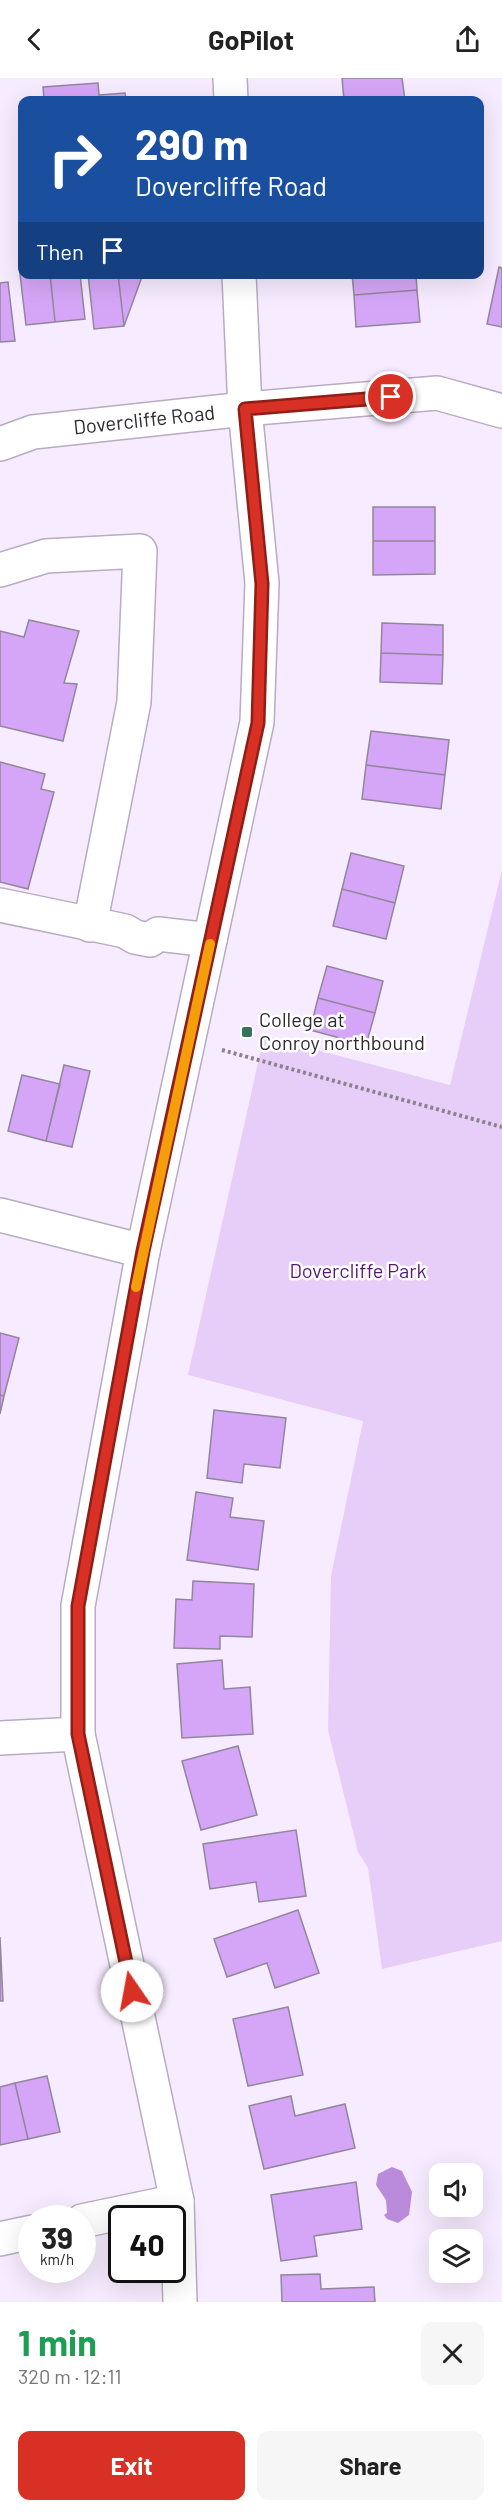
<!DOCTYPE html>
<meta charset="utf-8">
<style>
:root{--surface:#fff;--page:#f6f6f6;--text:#222;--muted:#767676;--accent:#d93025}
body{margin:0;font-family:Barlow,sans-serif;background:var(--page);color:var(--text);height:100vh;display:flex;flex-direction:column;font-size:22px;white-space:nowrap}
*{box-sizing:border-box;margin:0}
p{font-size:20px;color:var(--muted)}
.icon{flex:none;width:33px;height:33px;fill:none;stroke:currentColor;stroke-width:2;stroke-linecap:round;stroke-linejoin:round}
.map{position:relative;height:2224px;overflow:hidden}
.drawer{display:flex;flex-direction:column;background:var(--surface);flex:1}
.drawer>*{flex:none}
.hud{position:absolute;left:18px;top:18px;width:466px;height:183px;border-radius:12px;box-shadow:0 6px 24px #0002;background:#1a4fa0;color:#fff;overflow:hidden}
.controls{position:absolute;left:429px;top:2085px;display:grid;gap:12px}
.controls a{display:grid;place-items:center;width:54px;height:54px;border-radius:12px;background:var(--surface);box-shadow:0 6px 24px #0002;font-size:30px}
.speed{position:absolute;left:18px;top:2127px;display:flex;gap:12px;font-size:30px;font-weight:700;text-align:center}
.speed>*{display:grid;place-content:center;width:78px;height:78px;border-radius:50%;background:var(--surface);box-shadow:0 6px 24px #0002;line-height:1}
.speed small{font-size:15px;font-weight:400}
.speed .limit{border:3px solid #111;border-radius:9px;background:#fff;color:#111}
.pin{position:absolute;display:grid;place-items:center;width:51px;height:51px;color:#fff;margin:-26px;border:3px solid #fff;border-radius:50%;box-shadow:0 2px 6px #0007}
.me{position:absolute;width:66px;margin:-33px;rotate:348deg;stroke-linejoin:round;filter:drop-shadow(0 0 4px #0008)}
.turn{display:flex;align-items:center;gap:21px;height:126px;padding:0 18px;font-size:27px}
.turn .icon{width:78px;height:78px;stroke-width:2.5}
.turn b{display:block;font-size:42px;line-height:51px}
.then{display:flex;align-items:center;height:57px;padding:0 18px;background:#0003;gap:12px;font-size:22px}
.round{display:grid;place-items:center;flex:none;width:63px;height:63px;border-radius:12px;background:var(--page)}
.overview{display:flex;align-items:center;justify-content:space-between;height:102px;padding:0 18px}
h1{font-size:36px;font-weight:700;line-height:45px;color:#1e9e55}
.primary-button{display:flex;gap:12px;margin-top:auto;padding:12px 18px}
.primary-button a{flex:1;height:69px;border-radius:12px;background:var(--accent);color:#fff;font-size:24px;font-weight:700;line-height:69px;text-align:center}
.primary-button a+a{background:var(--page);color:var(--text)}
header{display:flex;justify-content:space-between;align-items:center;height:78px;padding:0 18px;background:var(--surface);font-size:27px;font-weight:700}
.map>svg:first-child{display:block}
.green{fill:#e6cef8}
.water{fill:#ba8bda}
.building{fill:#d5a6f7;stroke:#92869c;stroke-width:1.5}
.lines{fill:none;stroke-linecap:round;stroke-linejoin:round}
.minor-casing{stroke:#b8abc2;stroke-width:36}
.path{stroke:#8b8290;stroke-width:4;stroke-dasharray:3 3;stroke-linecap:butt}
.minor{stroke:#fff;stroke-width:33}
.route-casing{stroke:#8d1f18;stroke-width:15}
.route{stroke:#d93025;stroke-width:10}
.slow{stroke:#f59e0b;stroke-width:10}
.poi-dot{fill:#387159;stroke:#fff;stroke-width:2}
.labels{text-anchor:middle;stroke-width:5;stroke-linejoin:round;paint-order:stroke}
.street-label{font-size:20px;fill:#2e2831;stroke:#fff}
.poi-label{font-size:20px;fill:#2e2831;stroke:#fff;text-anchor:start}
.park-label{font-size:20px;fill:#561976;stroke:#fff}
</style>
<header><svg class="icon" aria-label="back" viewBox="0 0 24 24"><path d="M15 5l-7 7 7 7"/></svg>GoPilot<svg class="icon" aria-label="share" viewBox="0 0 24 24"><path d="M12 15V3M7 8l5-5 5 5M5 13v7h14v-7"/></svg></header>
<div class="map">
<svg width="502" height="2224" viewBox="0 0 502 2224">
<rect width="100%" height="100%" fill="#f7ecff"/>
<path class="green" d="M502,792V1863L382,1891L368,1790L358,1774L328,1652L331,1498L363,1343L188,1297L264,958L450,1007Z"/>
<path class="water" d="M392,2089L402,2093L412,2114L409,2137L398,2145L387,2141L384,2137L387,2135L386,2122L376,2107L378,2096Z"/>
<path class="building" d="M342,0H402L405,22H344Z
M98,5L99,17L125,15L126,22H44L43,9Z
M19,188H22V196H50L55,244L26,247Z
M499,189L502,190V249L487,246Z
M50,196H80L85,241L55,244Z
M88,196H118L124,248L94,251Z
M118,196H143L124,248Z
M352,196H416L417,212L354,217Z
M8,204L15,263L0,264V205Z
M417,212L420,244L356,249L354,217Z
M373,429H435V463H373Z
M373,463H435V496L373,497Z
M29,542L79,553L64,605L77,606L63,663L0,648V553L24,559Z
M382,545L443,547V577L381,575Z
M381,575L443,577L442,606L380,604Z
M371,653L449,662L445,697L366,687Z
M0,684L45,696L41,711L54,714L28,811L0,804Z
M366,687L445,697L441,731L362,721Z
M351,775L404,788L395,825L342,811Z
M342,811L395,825L386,861L333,848Z
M327,888L383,903L375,935L318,920Z
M318,920L375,935L366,967L310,952Z
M64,987L90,993L72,1069L46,1063Z
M22,997L60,1006L46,1063L8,1053Z
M0,1255L19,1260L4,1318L0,1317Z
M0,1317L4,1318L0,1336Z
M214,1332L286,1340L280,1390L244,1386L242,1405L207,1400Z
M196,1414L233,1420L230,1439L264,1443L258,1492L187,1482Z
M193,1503L254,1506L252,1559L220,1558V1571L174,1570L176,1521L192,1522Z
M222,1582L224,1611L250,1609L253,1656L182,1660L177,1586Z
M238,1668L257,1737L201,1752L182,1683Z
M296,1752L306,1818L259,1824L256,1804L210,1811L203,1766Z
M298,1832L319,1895L275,1910L267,1885L227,1899L214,1861Z
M0,1859L3,1923H0Z
M288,1929L303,1997L248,2008L233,1941Z
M47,1998L60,2054L28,2061L15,2005Z
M15,2005L28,2061L0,2067V2009Z
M291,2018L295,2038L345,2026L355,2070L264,2091L249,2028Z
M356,2104L362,2151L314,2158L317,2178L281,2183L271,2117Z
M320,2196L321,2211L374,2209L375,2224H282L281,2197Z"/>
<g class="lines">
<defs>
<g id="minor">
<path d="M230,0L231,22"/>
<path id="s1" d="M0,366L33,354L245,331L437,315L502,333"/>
<path d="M0,492L46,478L140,473L134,624L90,847"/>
<path d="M0,827L125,853L135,859L150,862L158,856L210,862"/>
<path d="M0,1137L143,1173"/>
<path d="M0,1660L78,1656"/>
<path d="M82,2143L177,2123"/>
<path d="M0,2161L32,2154"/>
<path d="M180,2224L177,2123L78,1656V1528L143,1173L257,644L262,505L245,331L239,196"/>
</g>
</defs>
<use href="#minor" class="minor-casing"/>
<path class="path" d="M222,972L502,1049"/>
<use href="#minor" class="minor"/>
</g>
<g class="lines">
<defs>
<path id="route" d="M132,1913L78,1656V1528L143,1173L258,645L262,506L245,331L391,319"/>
</defs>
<use href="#route" class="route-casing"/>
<use href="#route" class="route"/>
<path class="slow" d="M136,1209L210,866"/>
</g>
<rect class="poi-dot" x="241" y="948" width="12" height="12" rx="3"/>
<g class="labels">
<g class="street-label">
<text dy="7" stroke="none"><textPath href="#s1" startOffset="147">Dovercliffe Road</textPath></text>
</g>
<g class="poi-label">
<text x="259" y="949">College at<tspan x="259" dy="23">Conroy northbound</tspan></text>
</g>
<g class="park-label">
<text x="358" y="1200">Dovercliffe Park</text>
</g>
</g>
</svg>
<div class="controls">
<a><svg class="icon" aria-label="sound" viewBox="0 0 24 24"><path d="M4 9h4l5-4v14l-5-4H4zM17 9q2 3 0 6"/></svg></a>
<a><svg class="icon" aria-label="layers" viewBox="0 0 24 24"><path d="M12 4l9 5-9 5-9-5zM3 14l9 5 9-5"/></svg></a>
</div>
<div class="speed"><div>39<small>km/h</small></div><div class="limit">40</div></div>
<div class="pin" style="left:391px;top:319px;background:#d93025"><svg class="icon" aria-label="arrive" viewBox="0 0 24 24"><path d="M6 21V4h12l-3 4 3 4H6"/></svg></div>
<svg class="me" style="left:132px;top:1913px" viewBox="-20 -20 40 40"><circle r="19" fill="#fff"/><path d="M0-13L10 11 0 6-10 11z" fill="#d93025"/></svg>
<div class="hud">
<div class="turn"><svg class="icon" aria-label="right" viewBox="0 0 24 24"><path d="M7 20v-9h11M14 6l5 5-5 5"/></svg><div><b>290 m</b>Dovercliffe Road</div></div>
<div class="then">Then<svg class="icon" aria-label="arrive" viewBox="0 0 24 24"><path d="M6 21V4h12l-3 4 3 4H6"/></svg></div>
</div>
</div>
<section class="drawer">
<div class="overview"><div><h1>1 min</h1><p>320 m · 12:11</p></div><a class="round"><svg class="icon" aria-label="close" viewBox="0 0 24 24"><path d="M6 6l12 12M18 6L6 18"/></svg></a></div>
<div class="primary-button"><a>Exit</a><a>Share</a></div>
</section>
